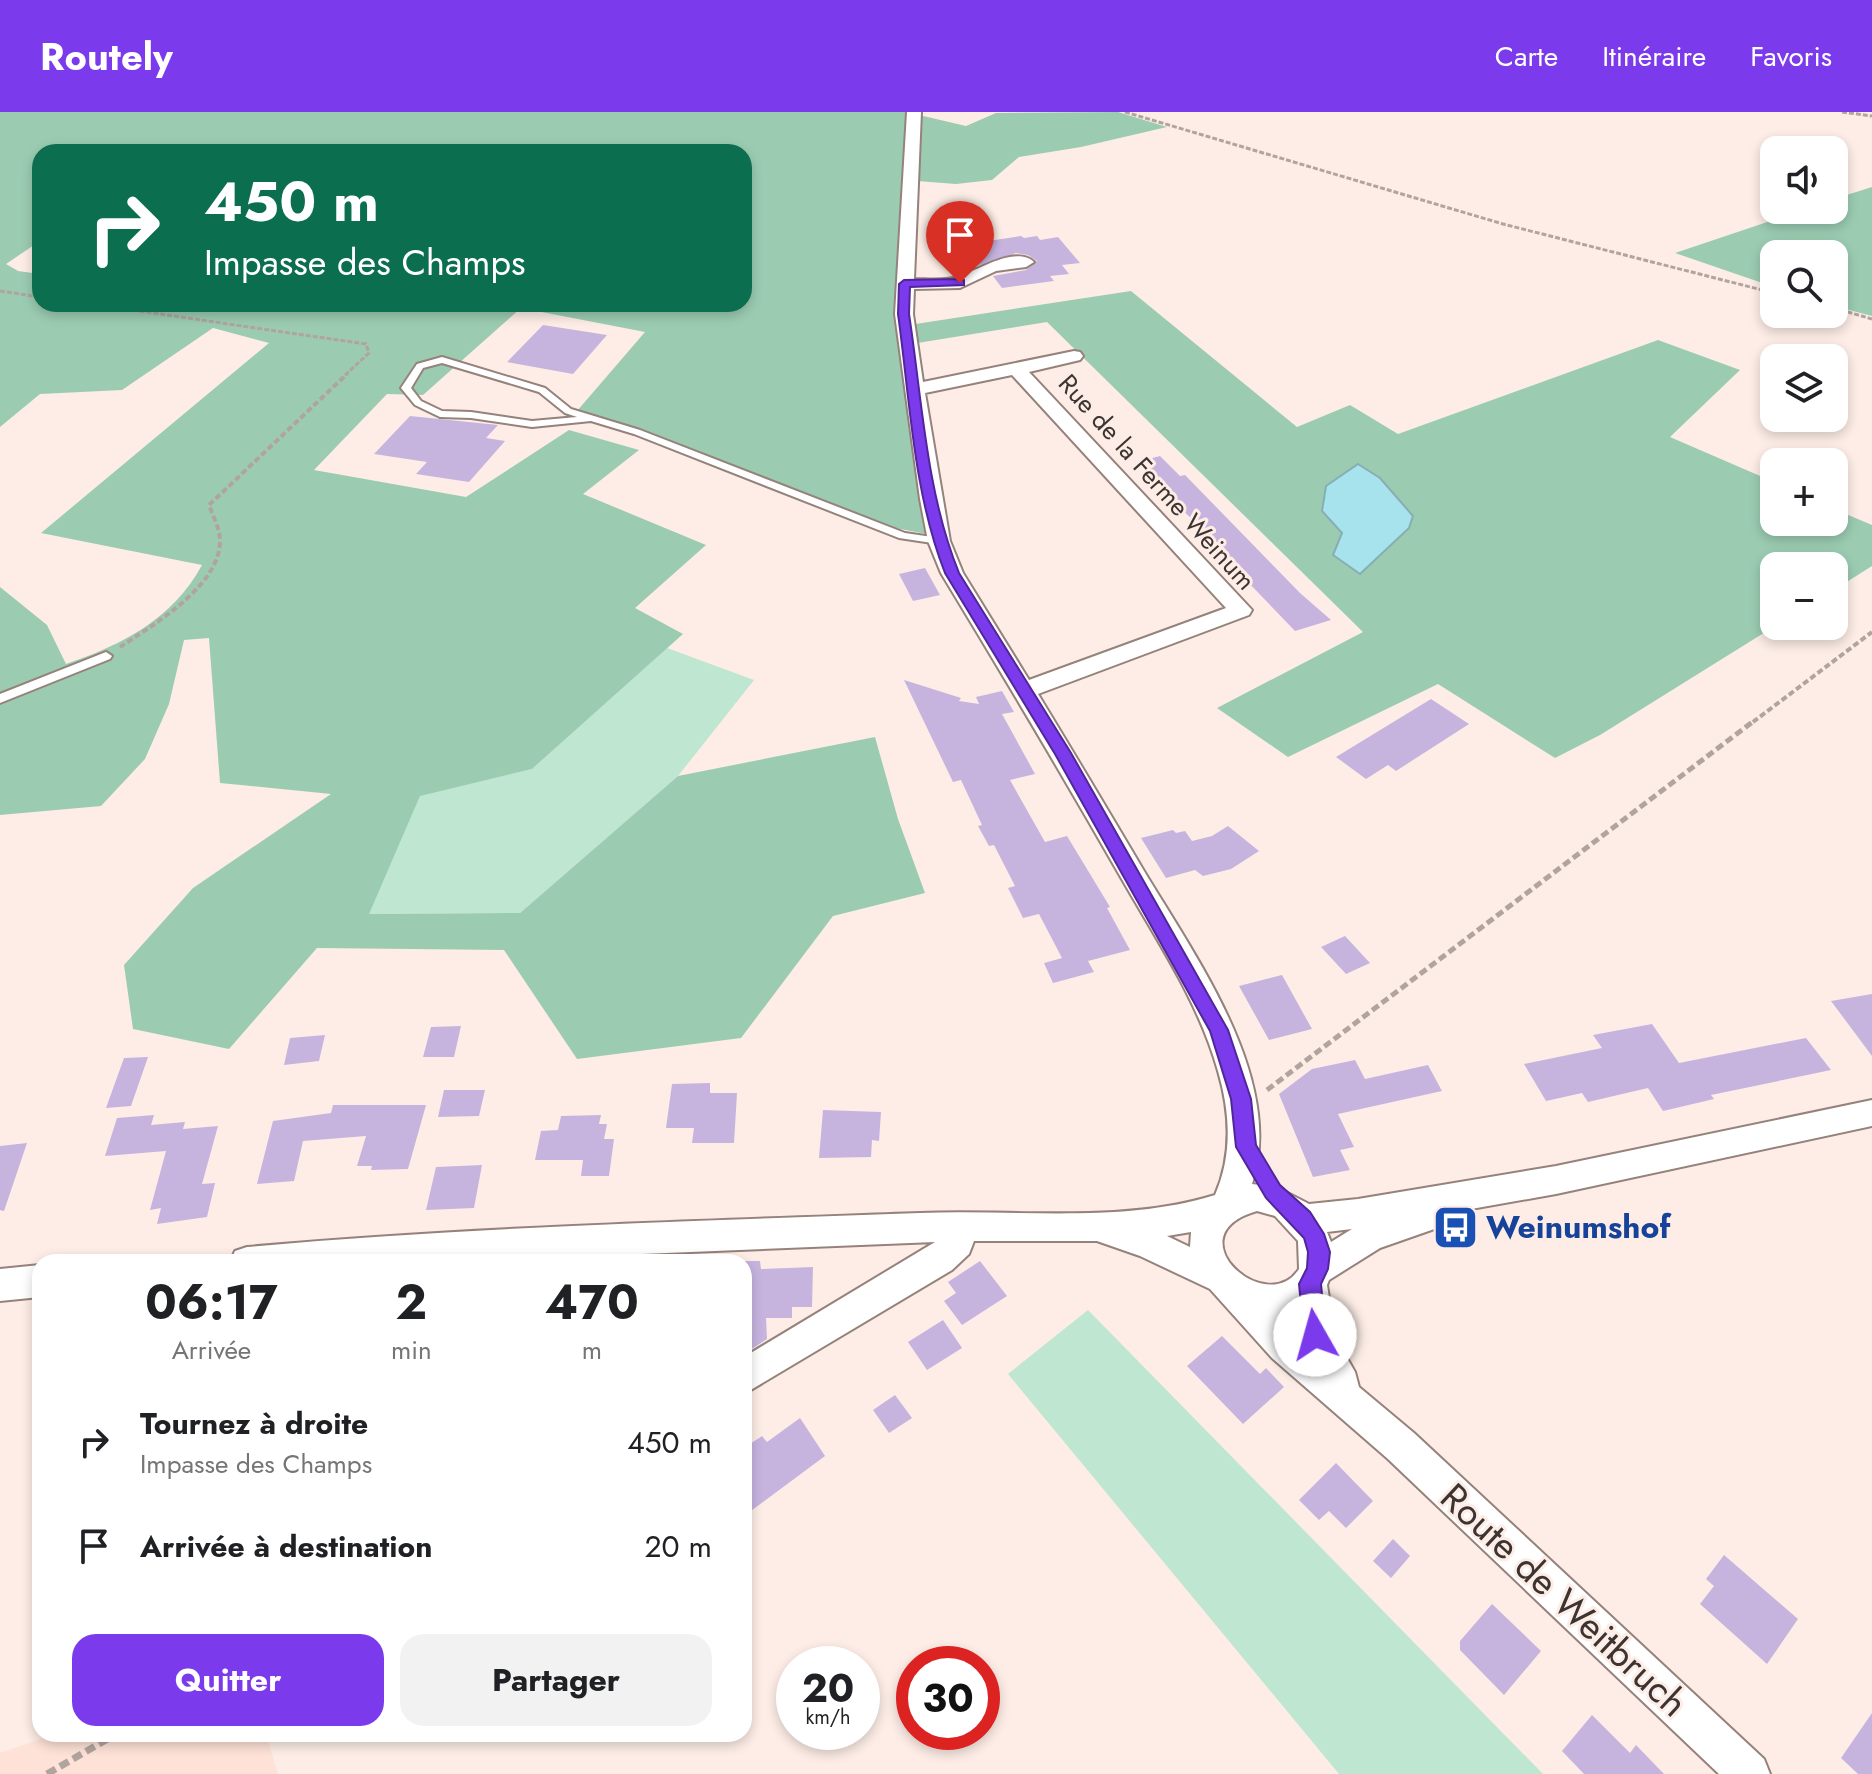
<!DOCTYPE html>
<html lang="fr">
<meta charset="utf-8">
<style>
:root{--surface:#fff;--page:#f2f2f2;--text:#202124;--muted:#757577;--accent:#7c3aed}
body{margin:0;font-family:Jost,sans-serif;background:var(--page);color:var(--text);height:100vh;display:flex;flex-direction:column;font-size:30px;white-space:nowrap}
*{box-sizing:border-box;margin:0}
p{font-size:26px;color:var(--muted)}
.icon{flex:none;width:44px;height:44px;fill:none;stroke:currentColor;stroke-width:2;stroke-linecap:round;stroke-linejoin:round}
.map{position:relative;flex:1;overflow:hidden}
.sheet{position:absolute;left:32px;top:1142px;width:720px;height:488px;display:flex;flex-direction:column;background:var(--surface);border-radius:24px;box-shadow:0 4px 12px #0003}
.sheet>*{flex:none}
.top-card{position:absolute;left:32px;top:32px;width:720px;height:168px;border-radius:24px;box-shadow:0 4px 12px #0003;background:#0b6e4f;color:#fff;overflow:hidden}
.tools{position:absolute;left:1760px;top:24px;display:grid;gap:16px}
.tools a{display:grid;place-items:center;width:88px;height:88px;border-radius:16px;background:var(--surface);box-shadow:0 4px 12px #0003;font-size:40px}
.speed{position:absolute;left:776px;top:1534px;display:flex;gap:16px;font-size:40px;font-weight:700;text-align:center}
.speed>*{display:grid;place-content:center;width:104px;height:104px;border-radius:50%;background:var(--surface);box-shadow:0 4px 12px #0003;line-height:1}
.speed small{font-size:20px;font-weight:400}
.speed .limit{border:12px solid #d22;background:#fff;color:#111}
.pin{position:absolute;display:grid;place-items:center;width:68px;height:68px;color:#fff;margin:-82px -34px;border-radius:50% 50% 50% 0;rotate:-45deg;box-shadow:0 0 8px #0007}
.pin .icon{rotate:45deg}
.me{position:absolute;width:88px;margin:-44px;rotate:353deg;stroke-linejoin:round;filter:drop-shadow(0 0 6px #0008)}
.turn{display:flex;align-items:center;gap:28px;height:168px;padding:0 40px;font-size:36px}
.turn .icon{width:104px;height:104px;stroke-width:2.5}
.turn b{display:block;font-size:56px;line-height:68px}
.eta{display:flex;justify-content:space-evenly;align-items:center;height:136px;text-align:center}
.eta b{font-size:48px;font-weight:700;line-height:56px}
.primary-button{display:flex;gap:16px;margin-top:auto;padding:16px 40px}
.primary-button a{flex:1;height:92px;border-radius:24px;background:var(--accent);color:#fff;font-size:32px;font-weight:700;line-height:92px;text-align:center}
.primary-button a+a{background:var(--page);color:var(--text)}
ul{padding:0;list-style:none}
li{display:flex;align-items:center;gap:24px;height:104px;padding:0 40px}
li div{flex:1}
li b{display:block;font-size:30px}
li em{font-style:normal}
header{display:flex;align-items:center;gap:48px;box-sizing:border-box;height:112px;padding:0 40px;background:var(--accent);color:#fff}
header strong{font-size:38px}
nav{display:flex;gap:44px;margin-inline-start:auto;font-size:28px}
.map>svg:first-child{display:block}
.built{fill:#fee2d7}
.green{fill:#bfe6d0}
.forest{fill:#9bccb2;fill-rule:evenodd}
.water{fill:#a6e3ec;stroke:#86aeb4;stroke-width:2}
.building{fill:#c6b4df}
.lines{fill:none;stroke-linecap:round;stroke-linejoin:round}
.service-casing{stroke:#95827b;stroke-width:4}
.minor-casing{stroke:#95827b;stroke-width:4}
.path-far3{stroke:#b1a49e;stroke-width:3;stroke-dasharray:5 2;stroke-linecap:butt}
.path-far2{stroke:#b1a49e;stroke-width:4;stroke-dasharray:6 3;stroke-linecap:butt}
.path-far1{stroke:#b1a49e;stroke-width:5;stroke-dasharray:8 4;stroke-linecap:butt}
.path{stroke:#b1a49e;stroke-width:7;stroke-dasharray:10 5;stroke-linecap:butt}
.service{fill:#fff;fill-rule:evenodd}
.minor{fill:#fff;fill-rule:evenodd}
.route{fill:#7c3aed;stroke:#51269a;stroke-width:2}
.labels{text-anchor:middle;stroke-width:6;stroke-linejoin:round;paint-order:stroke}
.far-street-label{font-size:26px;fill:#3c3431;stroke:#fdede6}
.transit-label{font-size:32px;font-weight:bold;fill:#164399;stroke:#fdede6;text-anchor:start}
.near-street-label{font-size:38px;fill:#3c3431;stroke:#fdede6}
</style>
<header>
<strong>Routely</strong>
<nav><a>Carte</a><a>Itinéraire</a><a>Favoris</a></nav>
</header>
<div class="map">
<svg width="1872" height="1662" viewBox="0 0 1872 1662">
<rect width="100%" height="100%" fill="#fdede6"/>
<path class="built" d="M55,1622H266L278,1662H0V1641Z"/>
<path class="green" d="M667,536L754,568L678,664L520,801L368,802L420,683L532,657Z
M1088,1198L1543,1662H1339L1008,1262Z"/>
<path class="forest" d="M0,0H908L896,215L1131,179L1297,315L1350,293L1398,322L1658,228L1740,258L1670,325L1774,370V410H1834V397L1872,413V454L1834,478V454H1774L1775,514L1600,623L1555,646L1438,572L1288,645L1217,596L1363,520L1047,210L905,233L927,422L895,416L577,299L645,220L521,196L423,283L387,282L314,358L466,385L569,318L639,338L583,382L706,433L635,496L683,522L532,657L420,684L369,802L520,801L678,664L875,625L898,707L925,781L833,804L741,926L577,947L504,838L317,836L229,937L133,917L124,853L193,776L331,682L220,671L209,526L184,528L169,592L145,647L101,694L0,703V475L47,513L66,552C122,533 173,507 202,453L41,421L269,231L213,216L122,278L40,282L0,315ZM40,40H744V192H40V162L18,159L6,152L40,129Z
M1118,0L1167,15L1081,35L1019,45L992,68L956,72L917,69L919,3L966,14L996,1Z
M1872,75V204L1834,194V142H1774V175L1675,141L1803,98H1834V87Z"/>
<path class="water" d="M1358,352L1380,366L1413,404L1409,416L1360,462L1333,443L1342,421L1322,399L1326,374Z"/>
<path class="building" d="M1021,124L1024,126L1037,124L1040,128L1058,125L1080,151L1062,153L1069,162L1050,164L1054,169L1002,176L993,164L1026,158L1037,149L1028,143L1016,141L967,157L949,135Z
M543,213L607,223L573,262L507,250Z
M410,304L498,313L486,326L505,329L469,370L416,362L427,350L374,342Z
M1160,344L1180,364L1185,363L1300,481L1331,508L1295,519L1246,468L1252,466L1202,416L1182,398L1175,400L1156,381L1165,378L1137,350Z
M925,456L940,483L913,489L899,462Z
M904,568L961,586L959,589L979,592L976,585L1002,579L1014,600L1002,602L1035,662L1010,668L1045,730L1067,724L1110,795L1107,796L1130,838L1088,849L1094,860L1053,871L1044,851L1062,846L1039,802L1023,806L1008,776L1015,774L994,733L989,734L978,714L982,713L961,668L953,670Z
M1431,587L1469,612L1396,659L1388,653L1366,667L1336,645Z
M1228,714L1259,739L1231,757L1203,764L1195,758L1166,766L1141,726L1173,718L1176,721L1185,719L1192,729L1212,724Z
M1345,824L1370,851L1346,862L1321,835Z
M1282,863L1312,917L1269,928L1239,874Z
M1872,882V944L1831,889Z
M1652,912L1679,951L1806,926L1831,958L1711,983L1714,987L1663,999L1648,976L1588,990L1582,981L1546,989L1524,952L1602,936L1593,923Z
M461,914L454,945H423L431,915Z
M325,923L319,949L284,953L290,926Z
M148,945L131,994L106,996L124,946Z
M1355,948L1365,967L1428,953L1442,979L1338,1002L1354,1035L1340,1038L1350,1058L1313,1065L1279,982L1312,957Z
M710,971V981H737L734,1031H692L694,1016H666L672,972Z
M444,978H485L479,1004L438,1005Z
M333,993H426L408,1057L371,1058L372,1054H357L366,1024L303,1029L294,1069L257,1072L273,1009L331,1001Z
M823,998L881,1000L879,1029L872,1028L871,1045L819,1046Z
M154,1003L151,1013L185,1010L183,1017L218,1014L202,1072L215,1071L207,1105L157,1112L161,1096L150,1098L166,1039L105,1044L117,1006Z
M601,1003L599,1012H607L604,1027H614L609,1064H581L583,1048H535L541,1019L558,1018L561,1004Z
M27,1031L4,1099L0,1098V1034Z
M482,1053L474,1096L426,1098L436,1055Z
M744,1149H760L761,1157L813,1155L812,1195H792V1206H766L767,1227L744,1242Z
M980,1149L1007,1184L962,1213L944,1189L956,1181L948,1170Z
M943,1208L962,1236L927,1258L908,1230Z
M1222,1224L1260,1262L1266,1256L1284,1275L1243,1312L1187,1254Z
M895,1283L912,1306L889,1321L873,1298Z
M800,1306L825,1344L744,1404V1336L762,1324L767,1330Z
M1336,1351L1373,1389L1346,1416L1329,1399L1319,1408L1299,1388Z
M1393,1427L1410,1444L1391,1466L1373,1449Z
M1724,1443L1798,1507L1767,1552L1700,1492L1714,1474L1706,1467Z
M1492,1492L1541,1539L1504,1583L1460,1538V1529Z
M1872,1601V1662H1858L1841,1646Z
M1592,1603L1630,1641L1636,1633L1664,1662H1584L1562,1639Z"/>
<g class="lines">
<defs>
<path id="service" d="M442,245L545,276L571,297L640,318L905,421L939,426L944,429L939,432L899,426L634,322L591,309L532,315L471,306L440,305L415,293L401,276L417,252ZM442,251L539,280L565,301L577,305L532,309L471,300L442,299L421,289L411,276L423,256Z
M106,540L112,544L110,547L0,591V582Z"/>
<path id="minor" d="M907,0H921L914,167C927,167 946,169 958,165C977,159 1015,133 1034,150L1026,155L996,159L960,176L914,177L913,202L923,270L1074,239L1080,240L1083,244L1080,248L1029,260L1252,498L1249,503L1038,582C1074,641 1109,700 1144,759C1195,844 1286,969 1252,1072L1276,1075L1309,1092L1358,1087L1556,1054L1872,988V1014L1556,1082L1443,1102L1440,1115L1380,1136L1329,1168L1327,1173L1335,1225L1355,1260L1359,1275L1414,1321L1764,1647L1770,1662H1719L1388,1347L1272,1246L1210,1177L1140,1144L1097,1129H974L969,1142L952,1158L744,1282V1245L935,1130L448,1150H230L235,1139L247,1135C471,1115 695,1109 920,1101C1017,1097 1122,1112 1215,1083C1233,1042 1230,1000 1218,959C1199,891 1158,830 1123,769C1064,666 1003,563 941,461L928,429L920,387L895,202ZM1012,263L1226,496L1029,568L963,461L950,429L925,281ZM1257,1099L1275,1104L1298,1129L1299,1157C1267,1207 1172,1123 1257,1099ZM1352,1117L1331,1130L1327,1120ZM1191,1120L1190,1135L1167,1124ZM1295,1199L1300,1226L1279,1204Z
M40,1153V1185L0,1189V1157Z"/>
</defs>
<use href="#service" class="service-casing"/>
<use href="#minor" class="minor-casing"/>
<path class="path-far3" d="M1125,0L1503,112L1774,181
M1842,0L1872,4
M0,179L40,185
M91,192L366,232L369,241L344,264
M1834,196L1872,207"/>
<path class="path-far2" d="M120,535C153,513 220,474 220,429C220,417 213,404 209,393L347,262
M1753,610L1872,520"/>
<path class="path-far1" d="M1267,978L1755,608"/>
<path class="path" d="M47,1662L116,1622"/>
<use href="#service" class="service"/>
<use href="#minor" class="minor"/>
</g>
<path class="route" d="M960,167L964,168V173L910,175L909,202C922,287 926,380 959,461L1071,641L1228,918L1251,987L1256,1033L1280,1073L1310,1100L1324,1122L1330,1140L1328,1157L1321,1172L1326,1223L1323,1231L1315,1234L1307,1231L1304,1223L1299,1172L1307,1156L1308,1140L1304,1126L1266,1086L1236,1035L1231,987L1210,919L1055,642L945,461C913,380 910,287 898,202L899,172L904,168Z"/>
<defs>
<symbol id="bus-square" viewBox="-11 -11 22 22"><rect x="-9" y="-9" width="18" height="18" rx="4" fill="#1a4fb4" stroke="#fdede6"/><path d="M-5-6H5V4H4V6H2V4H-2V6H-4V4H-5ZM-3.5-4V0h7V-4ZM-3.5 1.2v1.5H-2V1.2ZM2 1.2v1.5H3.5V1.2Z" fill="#fff"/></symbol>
</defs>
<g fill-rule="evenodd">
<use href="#bus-square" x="1430" y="1090" width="51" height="51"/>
</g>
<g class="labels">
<g class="far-street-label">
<text transform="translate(1157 370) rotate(48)" y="9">Rue de la Ferme Weinum</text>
</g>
<g class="transit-label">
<text x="1486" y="1126">Weinumshof</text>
</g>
<g class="near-street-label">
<text transform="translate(1564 1488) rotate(43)" y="13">Route de Weitbruch</text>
</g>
</g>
</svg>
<div class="tools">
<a><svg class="icon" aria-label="sound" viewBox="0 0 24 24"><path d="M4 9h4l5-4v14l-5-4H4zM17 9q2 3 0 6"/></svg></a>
<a><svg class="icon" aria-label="search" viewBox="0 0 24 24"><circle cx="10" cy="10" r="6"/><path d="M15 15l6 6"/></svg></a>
<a><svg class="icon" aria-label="layers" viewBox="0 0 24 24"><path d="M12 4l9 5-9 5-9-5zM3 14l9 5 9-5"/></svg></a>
<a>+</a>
<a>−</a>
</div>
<div class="speed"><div>20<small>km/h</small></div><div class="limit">30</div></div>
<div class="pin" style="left:960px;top:171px;background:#d93025"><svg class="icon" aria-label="arrive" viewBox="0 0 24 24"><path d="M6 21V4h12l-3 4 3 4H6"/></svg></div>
<svg class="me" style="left:1315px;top:1223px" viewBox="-20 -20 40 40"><circle r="19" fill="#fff"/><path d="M0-13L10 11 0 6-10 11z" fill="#7c3aed"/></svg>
<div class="top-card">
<div class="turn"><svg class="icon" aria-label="right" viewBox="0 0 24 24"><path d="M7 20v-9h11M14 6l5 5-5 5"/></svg><div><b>450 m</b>Impasse des Champs</div></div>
</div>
<section class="sheet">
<div class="eta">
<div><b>06:17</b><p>Arrivée</p></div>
<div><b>2</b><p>min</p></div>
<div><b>470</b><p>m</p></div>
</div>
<ul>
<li><svg class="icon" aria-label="right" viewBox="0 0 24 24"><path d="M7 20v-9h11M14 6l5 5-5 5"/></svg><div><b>Tournez à droite</b><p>Impasse des Champs</p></div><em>450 m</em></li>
<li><svg class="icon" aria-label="arrive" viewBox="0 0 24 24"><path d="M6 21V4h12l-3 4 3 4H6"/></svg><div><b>Arrivée à destination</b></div><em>20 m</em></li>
</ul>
<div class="primary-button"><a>Quitter</a><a>Partager</a></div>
</section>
</div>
